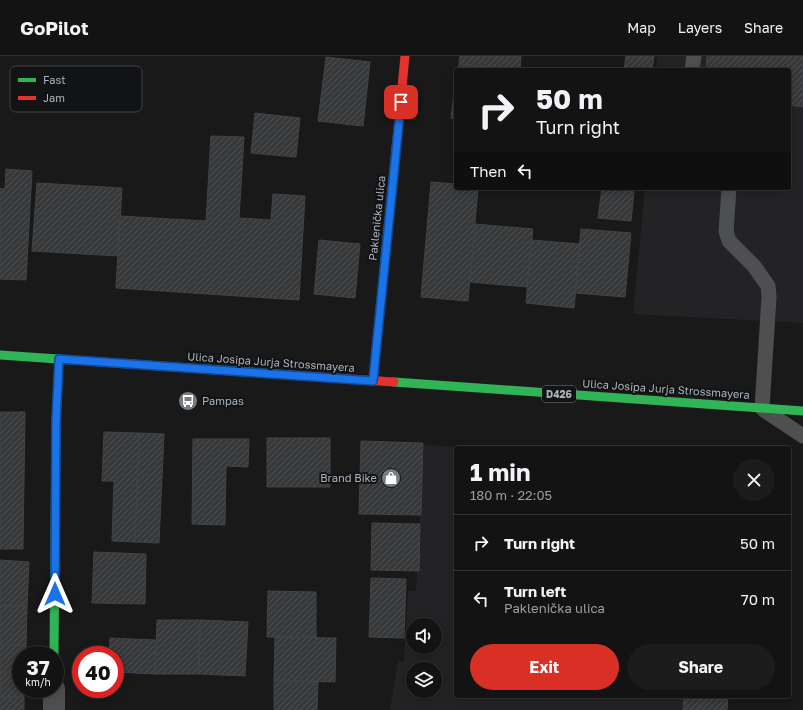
<!DOCTYPE html>
<meta charset="utf-8">
<style>
:root{--surface:#131313;--page:#1c1c1c;--text:#f1f3f6;--muted:#9d9ea0;--line:#323233;--accent:#d93025}
body{margin:0;font-family:"Golos Text",sans-serif;background:var(--page);color:var(--text);height:100vh;display:flex;flex-direction:column;font-size:15px;white-space:nowrap}
*{box-sizing:border-box;margin:0}
p{font-size:13px;color:var(--muted)}
.icon{flex:none;width:22px;height:22px;fill:none;stroke:currentColor;stroke-width:2;stroke-linecap:round;stroke-linejoin:round}
.map{position:relative;flex:1;overflow:hidden}
.side{position:absolute;left:454px;top:390px;width:337px;height:252px;display:flex;flex-direction:column;background:var(--surface);border-radius:4px;box-shadow:0 2px 10px #0003,0 0 0 1px var(--line)}
.side>*{flex:none}
.guide{position:absolute;left:454px;top:12px;width:337px;height:122px;border-radius:4px;box-shadow:0 2px 10px #0003,0 0 0 1px var(--line);background:#131313;color:var(--text);overflow:hidden}
.buttons{position:absolute;left:406px;top:562px;display:grid;gap:8px}
.buttons a{display:grid;place-items:center;width:36px;height:36px;border-radius:50%;background:var(--surface);box-shadow:0 2px 10px #0003,0 0 0 1px var(--line);font-size:20px}
.speed{position:absolute;left:12px;top:590px;display:flex;gap:8px;font-size:20px;font-weight:700;text-align:center}
.speed>*{display:grid;place-content:center;width:52px;height:52px;border-radius:50%;background:var(--surface);box-shadow:0 2px 10px #0003,0 0 0 1px var(--line);line-height:1}
.speed small{font-size:10px;font-weight:400}
.speed .limit{border:6px solid #d22;background:#fff;color:#111}
.pin{position:absolute;display:grid;place-items:center;width:34px;height:34px;color:#fff;margin:-17px;border-radius:8px;box-shadow:0 2px 6px #0006}
.me{position:absolute;width:44px;margin:-22px;rotate:0deg;stroke-linejoin:round;filter:drop-shadow(0 0 3px #0008)}
.turn{display:flex;align-items:center;gap:14px;height:84px;padding:0 16px;font-size:18px}
.turn .icon{width:52px;height:52px;stroke-width:2.5}
.turn b{display:block;font-size:28px;line-height:34px}
.then{display:flex;align-items:center;height:38px;padding:0 16px;background:#0003;gap:8px;font-size:15px}
.round{display:grid;place-items:center;flex:none;width:42px;height:42px;border-radius:21px;background:var(--page)}
.overview{display:flex;align-items:center;justify-content:space-between;height:68px;padding:0 16px}
h1{font-size:24px;font-weight:700;line-height:30px}
.cta{display:flex;gap:8px;margin-top:auto;padding:8px 16px}
.cta a{flex:1;height:46px;border-radius:24px;background:var(--accent);color:#fff;font-size:16px;font-weight:700;line-height:46px;text-align:center}
.cta a+a{background:var(--page);color:var(--text)}
ul{padding:0;list-style:none}
li{display:flex;align-items:center;gap:12px;height:56px;padding:0 16px;border-top:1px solid var(--line)}
li div{flex:1}
li b{display:block;font-size:15px}
li em{font-style:normal}
header{display:flex;align-items:center;gap:24px;box-sizing:border-box;height:56px;padding:0 20px;background:var(--surface);border-bottom:1px solid var(--line)}
header strong{font-size:19px}
nav{display:flex;gap:22px;margin-inline-start:auto;font-size:14px}
.map>svg:first-child{display:block}
.built{fill:#232326;fill-rule:evenodd}
.building{fill:url(#building-hatch);stroke:#414345}
.lines{fill:none;stroke-linecap:round;stroke-linejoin:round}
.lane{stroke:#4d4f51;stroke-width:15}
.street{stroke:#4d4f51;stroke-width:22}
.fast{stroke:#30b455;stroke-width:9}
.jam{stroke:#e5322d;stroke-width:9}
.route-casing{stroke:#114b97;stroke-width:10}
.route{stroke:#1a73e8;stroke-width:7}
.labels{text-anchor:middle;stroke-width:4;stroke-linejoin:round;paint-order:stroke}
.shield{fill:#121315;stroke:#7c8288;stroke-width:1}
.shield-label{font-size:10px;font-weight:bold;fill:#aab2b9}
.street-label{font-size:11px;fill:#aab2b9;stroke:#121315}
.poi-label{font-size:11px;fill:#aab2b9;stroke:#121315;text-anchor:start}
.key{fill:#121315;stroke:#404346;stroke-width:1}
.key-label{font-size:11px;fill:#aab2b9}
</style>
<header>
<strong>GoPilot</strong>
<nav><a>Map</a><a>Layers</a><a>Share</a></nav>
</header>
<div class="map">
<svg width="803" height="654" viewBox="0 0 803 654">
<defs>
<pattern id="building-hatch" width="6" height="6" patternUnits="userSpaceOnUse"><rect width="6" height="6" fill="#363839"/><path d="M-1 1l2-2M0 6l6-6M5 7l2-2" fill="none" stroke="#505254"/></pattern>
</defs>
<rect width="100%" height="100%" fill="#191919"/>
<path class="built" d="M657,0H803V267L633,258L645,132H789V14H656Z
M424,389L484,392H456V640H728L727,654H390L398,605L404,606L408,535H416ZM413,569H435V591H413ZM413,613H435V635H413Z"/>
<path class="building" d="M460,0H521L520,14L459,8Z
M626,0H654L652,14H624Z
M707,0H803V51L789,49V14H706Z
M326,1L370,6L363,70L318,65Z
M459,8L512,13V14H458Z
M455,29L456,30V63L451,62Z
M255,57L300,62L296,101L251,97Z
M211,80L244,81L239,162L271,164L273,138L305,140L299,244L116,232L120,160L206,165Z
M6,113L32,115L26,224L0,223V132L5,133Z
M431,126L456,128V132H478L468,245L421,241Z
M37,127L122,132L118,200L32,195Z
M602,132L634,136L631,165L598,162Z
M475,168L533,173L527,231L470,226Z
M581,173L631,177L625,241L575,237Z
M319,184L360,188L355,242L314,238Z
M531,184L580,188L574,252L526,247Z
M0,356H25L23,493H0Z
M104,376L139,377L135,486L112,485L114,425H102Z
M139,377L164,378L159,487L135,486Z
M267,382H330V431H267Z
M193,383H249L248,411L226,410L225,469L192,468Z
M361,385L423,387L421,459L359,458Z
M372,467L420,468L419,515L371,514Z
M94,496L146,498L145,548L92,547Z
M0,504L29,506L27,550H0Z
M371,522L406,523L404,582L369,581Z
M268,535L316,536V581H267Z
M0,550H27L26,590L0,589Z
M157,564H200L199,618H155Z
M200,564L248,566L245,620L199,618Z
M275,581L336,582L335,626L274,624Z
M110,582L156,584L155,618L115,616V599H109Z
M0,589L26,590L25,599H21V617L0,616Z
M0,616L21,617V633H24V641H0Z
M274,624L318,626L317,654H274Z
M684,640H728L727,654H683Z
M0,641H24V654H0Z"/>
<g class="lines">
<path class="lane" d="M692,14L694,0
M729,132L726,175L729,185L754,210L768,230L769,241L762,352
M764,354L803,380"/>
<path class="street" d="M54,654V633"/>
<path class="fast" d="M0,299L276,318
M373,325L397,83
M394,326L803,355
M54,599L56,366L59,303"/>
<path class="jam" d="M397,83L405,0
M276,318L394,326"/>
</g>
<g class="lines">
<defs>
<path id="route" d="M55,538L56,366L59,303L373,325L401,46"/>
</defs>
<use href="#route" class="route-casing"/>
<use href="#route" class="route"/>
</g>
<defs>
<symbol id="bus-disc" viewBox="-11 -11 22 22"><circle r="9.5" fill="#777c81" stroke="#121315"/><path d="M-5-6H5V4H4V6H2V4H-2V6H-4V4H-5ZM-3.5-4V0h7V-4ZM-3.5 1.2v1.5H-2V1.2ZM2 1.2v1.5H3.5V1.2Z" fill="#fff"/></symbol>
<symbol id="shop-disc" viewBox="-11 -11 22 22"><circle r="9.5" fill="#777c81" stroke="#121315"/><path d="M-5-2.5h2.3a2.7 3.5 0 0 1 5.4 0H5L5.5 6h-11ZM-1.5-2.5h3a1.5 2.3 0 0 0-3 0Z" fill="#fff"/></symbol>
</defs>
<g fill-rule="evenodd">
<use href="#bus-disc" x="177" y="334" width="22" height="22"/>
<use href="#shop-disc" x="380" y="411" width="22" height="22"/>
</g>
<g class="labels">
<rect class="shield" x="542" y="330" width="34" height="16" rx="3"/>
<g class="shield-label">
<text x="559" y="342">D426</text>
</g>
<g class="street-label">
<text transform="translate(377 162) rotate(-84)" y="4">Paklenička ulica</text>
<text transform="translate(271 306) rotate(4)" y="4">Ulica Josipa Jurja Strossmayera</text>
<text transform="translate(666 333) rotate(4)" y="4">Ulica Josipa Jurja Strossmayera</text>
</g>
<g class="poi-label">
<text x="202" y="349">Pampas</text>
<text x="377" y="426" text-anchor="end">Brand Bike</text>
</g>
</g>
<rect x="10" y="10" width="132" height="46" rx="6" class="key"/>
<rect x="18" y="22" width="18" height="4" fill="#30b455"/>
<rect x="18" y="40" width="18" height="4" fill="#e5322d"/>
<g class="key-label">
<text x="43" y="28">Fast</text>
<text x="43" y="46">Jam</text>
</g>
</svg>
<div class="buttons">
<a><svg class="icon" aria-label="sound" viewBox="0 0 24 24"><path d="M4 9h4l5-4v14l-5-4H4zM17 9q2 3 0 6"/></svg></a>
<a><svg class="icon" aria-label="layers" viewBox="0 0 24 24"><path d="M12 4l9 5-9 5-9-5zM3 14l9 5 9-5"/></svg></a>
</div>
<div class="speed"><div>37<small>km/h</small></div><div class="limit">40</div></div>
<div class="pin" style="left:401px;top:46px;background:#d93025"><svg class="icon" aria-label="arrive" viewBox="0 0 24 24"><path d="M6 21V4h12l-3 4 3 4H6"/></svg></div>
<svg class="me" style="left:55px;top:538px" viewBox="-20 -20 40 40"><path d="M0-17L14 15 0 8-14 15z" fill="#1a73e8" stroke="#fff" stroke-width="4"/></svg>
<div class="guide">
<div class="turn"><svg class="icon" aria-label="right" viewBox="0 0 24 24"><path d="M7 20v-9h11M14 6l5 5-5 5"/></svg><div><b>50 m</b>Turn right</div></div>
<div class="then">Then<svg class="icon" aria-label="left" viewBox="0 0 24 24"><path d="M17 20v-9H6M10 6l-5 5 5 5"/></svg></div>
</div>
<section class="side">
<div class="overview"><div><h1>1 min</h1><p>180 m · 22:05</p></div><a class="round"><svg class="icon" aria-label="close" viewBox="0 0 24 24"><path d="M6 6l12 12M18 6L6 18"/></svg></a></div>
<ul>
<li><svg class="icon" aria-label="right" viewBox="0 0 24 24"><path d="M7 20v-9h11M14 6l5 5-5 5"/></svg><div><b>Turn right</b></div><em>50 m</em></li>
<li><svg class="icon" aria-label="left" viewBox="0 0 24 24"><path d="M17 20v-9H6M10 6l-5 5 5 5"/></svg><div><b>Turn left</b><p>Paklenička ulica</p></div><em>70 m</em></li>
</ul>
<div class="cta"><a>Exit</a><a>Share</a></div>
</section>
</div>
